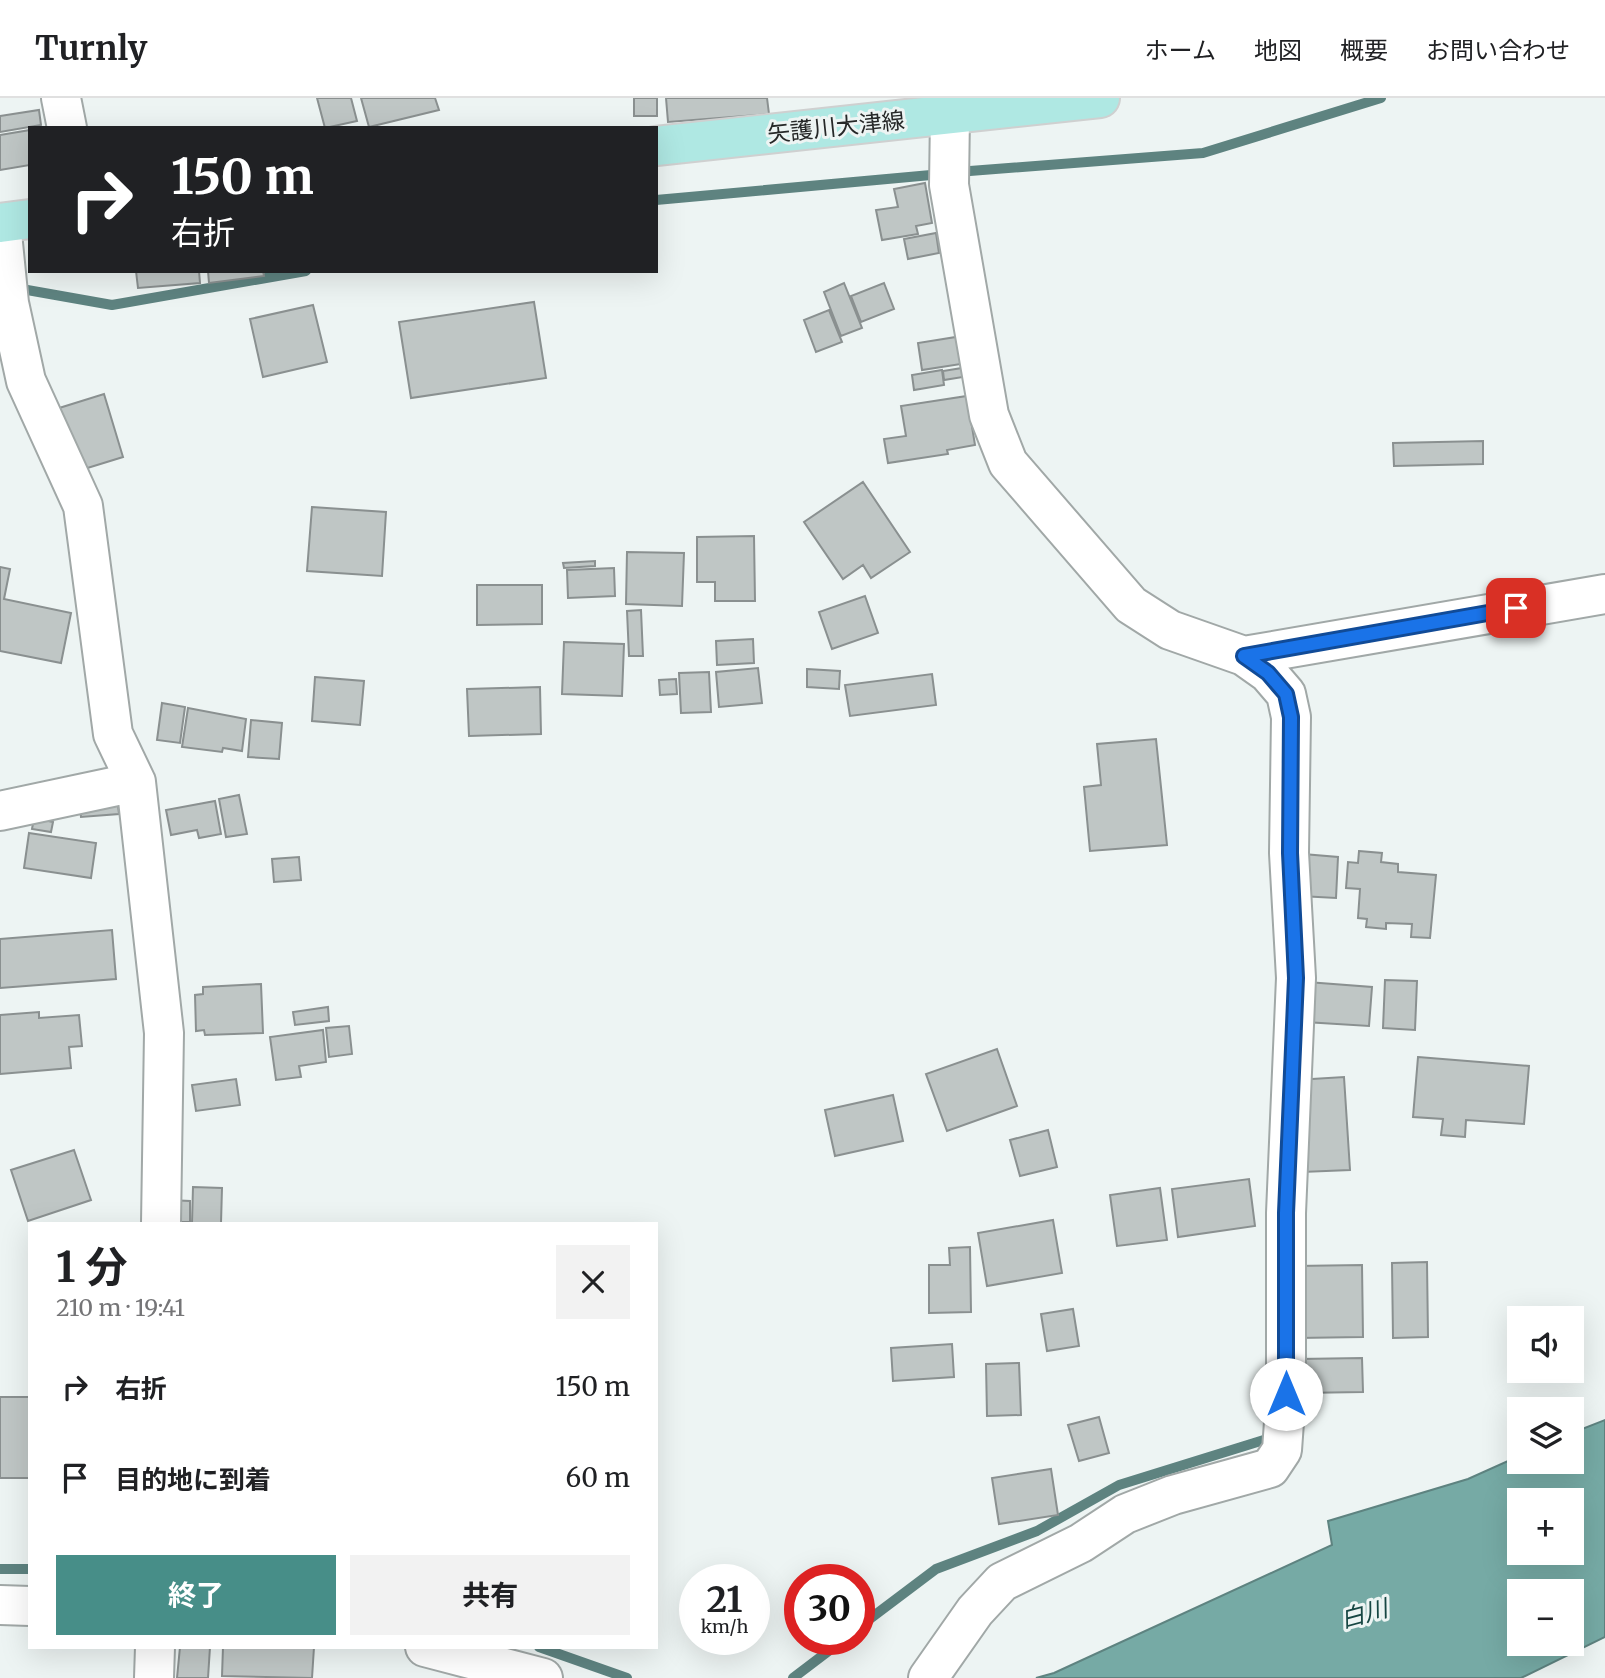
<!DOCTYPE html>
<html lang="ja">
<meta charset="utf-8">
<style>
:root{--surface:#fff;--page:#f2f2f2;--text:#202124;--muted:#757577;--line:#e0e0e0;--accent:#478e88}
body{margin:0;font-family:Merriweather,"Noto Sans JP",serif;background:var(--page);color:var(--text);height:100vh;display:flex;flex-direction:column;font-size:26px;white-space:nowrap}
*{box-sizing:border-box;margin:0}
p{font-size:23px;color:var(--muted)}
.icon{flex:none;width:38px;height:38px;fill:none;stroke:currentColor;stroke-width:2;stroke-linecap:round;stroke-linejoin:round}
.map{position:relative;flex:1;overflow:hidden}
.details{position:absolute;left:28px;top:1124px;width:630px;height:427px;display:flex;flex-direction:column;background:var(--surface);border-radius:0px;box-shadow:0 7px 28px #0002}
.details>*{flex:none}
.hud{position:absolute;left:28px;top:28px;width:630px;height:147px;border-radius:0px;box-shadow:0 7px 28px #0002;background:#202124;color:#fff;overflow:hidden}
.controls{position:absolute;left:1507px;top:1208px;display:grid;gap:14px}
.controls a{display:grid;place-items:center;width:77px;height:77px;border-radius:0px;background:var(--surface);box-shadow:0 7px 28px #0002;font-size:35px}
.speed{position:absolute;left:679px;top:1466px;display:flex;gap:14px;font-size:35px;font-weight:700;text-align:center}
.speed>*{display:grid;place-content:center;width:91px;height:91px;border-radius:50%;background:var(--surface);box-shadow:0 7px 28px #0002;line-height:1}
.speed small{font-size:18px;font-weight:400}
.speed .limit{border:10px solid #d22;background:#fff;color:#111}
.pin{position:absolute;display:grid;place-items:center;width:60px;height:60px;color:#fff;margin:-30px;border-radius:14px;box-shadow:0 4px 10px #0006}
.me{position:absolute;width:77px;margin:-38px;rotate:0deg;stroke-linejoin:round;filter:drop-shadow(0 0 5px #0008)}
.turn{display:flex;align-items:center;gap:24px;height:147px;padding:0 28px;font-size:32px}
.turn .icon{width:91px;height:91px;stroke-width:2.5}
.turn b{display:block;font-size:49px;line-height:60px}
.round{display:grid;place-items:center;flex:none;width:74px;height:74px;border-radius:0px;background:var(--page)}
.headline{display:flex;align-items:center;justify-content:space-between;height:119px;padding:0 28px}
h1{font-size:42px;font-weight:700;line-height:52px}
.button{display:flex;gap:14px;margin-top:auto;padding:14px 28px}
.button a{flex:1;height:80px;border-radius:0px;background:var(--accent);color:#fff;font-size:28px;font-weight:700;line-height:80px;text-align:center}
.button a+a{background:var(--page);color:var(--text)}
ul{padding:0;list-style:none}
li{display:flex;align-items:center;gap:21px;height:91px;padding:0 28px}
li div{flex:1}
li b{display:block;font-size:26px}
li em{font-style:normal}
header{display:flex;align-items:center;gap:42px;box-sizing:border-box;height:98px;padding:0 35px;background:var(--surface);border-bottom:2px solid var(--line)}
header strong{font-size:33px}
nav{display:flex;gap:38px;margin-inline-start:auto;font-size:24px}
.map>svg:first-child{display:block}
.water{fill:#76aaa5;stroke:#5e8380;stroke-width:2;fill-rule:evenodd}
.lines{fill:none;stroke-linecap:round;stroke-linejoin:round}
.stream{stroke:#5e8380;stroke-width:10}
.building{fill:#bfc6c5;stroke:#8a9090;stroke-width:2}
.minor-casing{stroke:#a1a8a7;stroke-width:42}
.major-casing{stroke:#cfd0d0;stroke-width:42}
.minor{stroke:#fff;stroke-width:38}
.major{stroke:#afe8e3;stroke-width:38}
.route-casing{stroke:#114b97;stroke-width:18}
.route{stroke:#1a73e8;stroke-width:12}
.labels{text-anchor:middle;stroke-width:6;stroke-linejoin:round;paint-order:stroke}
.street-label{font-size:23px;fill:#262828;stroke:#edf4f3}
.water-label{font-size:24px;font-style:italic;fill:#174743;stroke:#edf4f3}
</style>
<header>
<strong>Turnly</strong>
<nav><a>ホーム</a><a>地図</a><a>概要</a><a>お問い合わせ</a></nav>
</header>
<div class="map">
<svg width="1605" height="1580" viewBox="0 0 1605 1580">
<rect width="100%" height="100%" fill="#edf4f3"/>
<path class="water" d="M1605,1322V1539L1521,1580H1036L1054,1575L1332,1447L1328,1423L1468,1381L1519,1358V1363H1572V1335ZM1519,1402H1572V1454H1519ZM1519,1493H1572V1545H1519Z"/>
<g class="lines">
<path class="stream" d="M957,74L1203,55L1381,0
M656,102L942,76
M16,190L112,207L306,173
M0,1471H30
M859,1529L936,1471L1037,1433L1119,1387L1267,1341
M539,1549L627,1580
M793,1580L843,1542"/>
</g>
<path class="building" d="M317,0H351L357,23L325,30Z
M361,0H435L439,12L369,29Z
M634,0H657V18H634Z
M666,0H767L769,16L668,24Z
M39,12L41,27L0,34V18Z
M30,32V67L0,72V37Z
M925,85L932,125L916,128L918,136L882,142L876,112L898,109L894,91Z
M936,135L939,155L908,161L904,141Z
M136,173H199L200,185L138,190Z
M208,173H263L264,178L209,185Z
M844,185L862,230L841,238L824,194Z
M884,185L894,211L861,224L851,198Z
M534,204L546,280L411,300L399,224Z
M313,207L327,264L263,279L250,221Z
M829,212L842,244L816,254L804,222Z
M956,239L961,266L922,272L918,245Z
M962,270L963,279L944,282L943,273Z
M942,272L944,287L914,292L912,277Z
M104,296L123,359L81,372L67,326L61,328L56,311Z
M967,298L975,347L947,352L948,356L888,365L884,341L906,338L901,308Z
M1483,343V366L1394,368L1393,345Z
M863,384L910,454L871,480L863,467L843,481L804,424Z
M312,409L386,414L382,478L307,473Z
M754,438L755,503H715V484H697V439Z
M627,454L684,455L682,508L626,506Z
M595,463V468L564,470L563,465Z
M0,469L10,471L4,501L71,515L61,565L0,553Z
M614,470L615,498L568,500L567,472Z
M477,487H542V526L477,527Z
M865,498L878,535L832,551L819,514Z
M641,512L643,558H629L627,513Z
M753,541L754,565L717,567L716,543Z
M564,544L624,546L622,598L562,596Z
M758,570L762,605L719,609L716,574Z
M807,571L840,573L839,591L807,589Z
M709,574L711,614L681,615L679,575Z
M932,576L936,607L850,618L845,587Z
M315,579L364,583L360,627L312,623Z
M676,581L677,596L660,597L659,582Z
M540,589L541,636L469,638L467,591Z
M162,605L185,609L180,645L157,642Z
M188,610L246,621L242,653L223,650L222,654L182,649Z
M251,622L282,625L279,661L248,659Z
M1156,641L1167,747L1090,753L1084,689L1101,687L1097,646Z
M239,697L247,736L226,739L219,701Z
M117,698L119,716L81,719L79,702Z
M215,703L221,736L199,740L197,732L171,737L166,712Z
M34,720L53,724L51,734L32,731Z
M29,735L96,745L91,780L24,770Z
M1359,753L1382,755L1381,764L1398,766V774L1436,777L1430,840L1411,839L1412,826L1386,825V831L1366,829L1367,821L1358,820L1360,791L1346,790L1348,764L1358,765Z
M1303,756L1338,759L1336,800L1300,798Z
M299,759L301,782L274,784L272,761Z
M112,832L116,881L0,890V841Z
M1385,882L1417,883L1415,932L1383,930Z
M1307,884L1372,889L1369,928L1305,924Z
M261,886L263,935L205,937L204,932L196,933L195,897L203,896V889Z
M328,909L329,923L295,927L293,914Z
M39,914V920L79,917L82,948L69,949L71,970L0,976V917Z
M349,928L352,956L329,959L326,930Z
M323,932L326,964L299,968L301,979L276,982L270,939Z
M997,951L1017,1008L947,1033L926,976Z
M1418,959L1529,968L1524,1026L1466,1022L1465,1039L1441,1037L1443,1021L1413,1019Z
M1344,979L1350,1072L1302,1074L1296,982Z
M236,981L240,1007L196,1013L192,987Z
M893,997L903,1043L835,1058L825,1012Z
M1048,1032L1057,1069L1020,1078L1010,1042Z
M74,1052L91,1102L28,1123L11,1072Z
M1249,1081L1255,1128L1178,1139L1172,1091Z
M193,1089L222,1090L221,1125H192Z
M1160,1090L1167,1142L1117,1148L1110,1097Z
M168,1102L190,1103V1124H167Z
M1053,1122L1062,1175L987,1188L978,1135Z
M970,1149L971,1214L929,1215V1167H950L949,1150Z
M1427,1164L1428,1239L1393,1240L1392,1165Z
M1362,1167L1363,1239L1297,1240L1295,1168Z
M1073,1211L1079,1248L1047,1253L1041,1216Z
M952,1246L954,1279L893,1283L891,1250Z
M1362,1260L1363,1294L1300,1295L1299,1261Z
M1019,1265L1021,1317L987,1318L986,1266Z
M0,1299H30V1380H0Z
M1099,1319L1109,1355L1079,1363L1068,1327Z
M1051,1371L1058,1417L999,1426L992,1380Z
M180,1549H210L208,1580H177Z
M223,1549H314L312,1580L222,1578Z"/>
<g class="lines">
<defs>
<path id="minor" d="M61,0L67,30
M1,125L9,205L26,283L83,408L113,636L136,684L164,935L161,1125
M1244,558L1605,496
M0,713L136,684
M0,1507L30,1508
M425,1549L543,1580
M154,1580L155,1549
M928,1580L975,1513L1002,1484L1081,1445L1125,1416L1173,1397L1270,1370L1282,1352L1286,1296V1115L1296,880L1289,755L1291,619L1286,596L1268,575L1244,558L1170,532L1131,507L1008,365L989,317L949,87L950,17"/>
<path id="major" d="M656,48L1100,0
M0,125L30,121"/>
</defs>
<use href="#minor" class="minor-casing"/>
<use href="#major" class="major-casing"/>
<use href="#minor" class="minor"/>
<use href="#major" class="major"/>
</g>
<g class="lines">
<defs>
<path id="route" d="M1286,1296V1115L1296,880L1290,755L1291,619L1286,596L1268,575L1244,558L1516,510"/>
</defs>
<use href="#route" class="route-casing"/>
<use href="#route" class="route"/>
</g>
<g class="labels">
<g class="street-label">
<text transform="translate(836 29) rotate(-6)" y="8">矢護川大津線</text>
</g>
<g class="water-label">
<text transform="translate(1364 1516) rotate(-15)" y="8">白川</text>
</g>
</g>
</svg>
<div class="controls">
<a><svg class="icon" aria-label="sound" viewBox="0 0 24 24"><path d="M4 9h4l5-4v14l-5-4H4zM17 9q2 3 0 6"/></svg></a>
<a><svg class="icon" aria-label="layers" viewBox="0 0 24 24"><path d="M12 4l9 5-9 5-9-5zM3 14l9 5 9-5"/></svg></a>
<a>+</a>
<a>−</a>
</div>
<div class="speed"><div>21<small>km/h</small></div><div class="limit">30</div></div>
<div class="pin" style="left:1516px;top:510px;background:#d93025"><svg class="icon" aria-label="arrive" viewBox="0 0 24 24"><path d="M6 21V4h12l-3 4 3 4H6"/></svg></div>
<svg class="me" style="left:1286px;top:1296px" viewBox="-20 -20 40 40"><circle r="19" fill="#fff"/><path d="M0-13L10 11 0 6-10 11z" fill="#1a73e8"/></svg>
<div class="hud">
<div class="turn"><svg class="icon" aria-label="right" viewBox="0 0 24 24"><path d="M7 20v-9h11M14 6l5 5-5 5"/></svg><div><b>150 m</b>右折</div></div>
</div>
<section class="details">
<div class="headline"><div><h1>1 分</h1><p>210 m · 19:41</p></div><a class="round"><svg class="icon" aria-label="close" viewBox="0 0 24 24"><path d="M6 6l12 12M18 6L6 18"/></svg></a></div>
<ul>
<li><svg class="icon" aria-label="right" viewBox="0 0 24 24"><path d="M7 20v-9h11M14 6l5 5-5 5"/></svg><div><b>右折</b></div><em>150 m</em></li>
<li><svg class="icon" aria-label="arrive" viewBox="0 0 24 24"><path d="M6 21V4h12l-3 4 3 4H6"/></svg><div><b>目的地に到着</b></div><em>60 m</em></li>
</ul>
<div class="button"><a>終了</a><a>共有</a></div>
</section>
</div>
